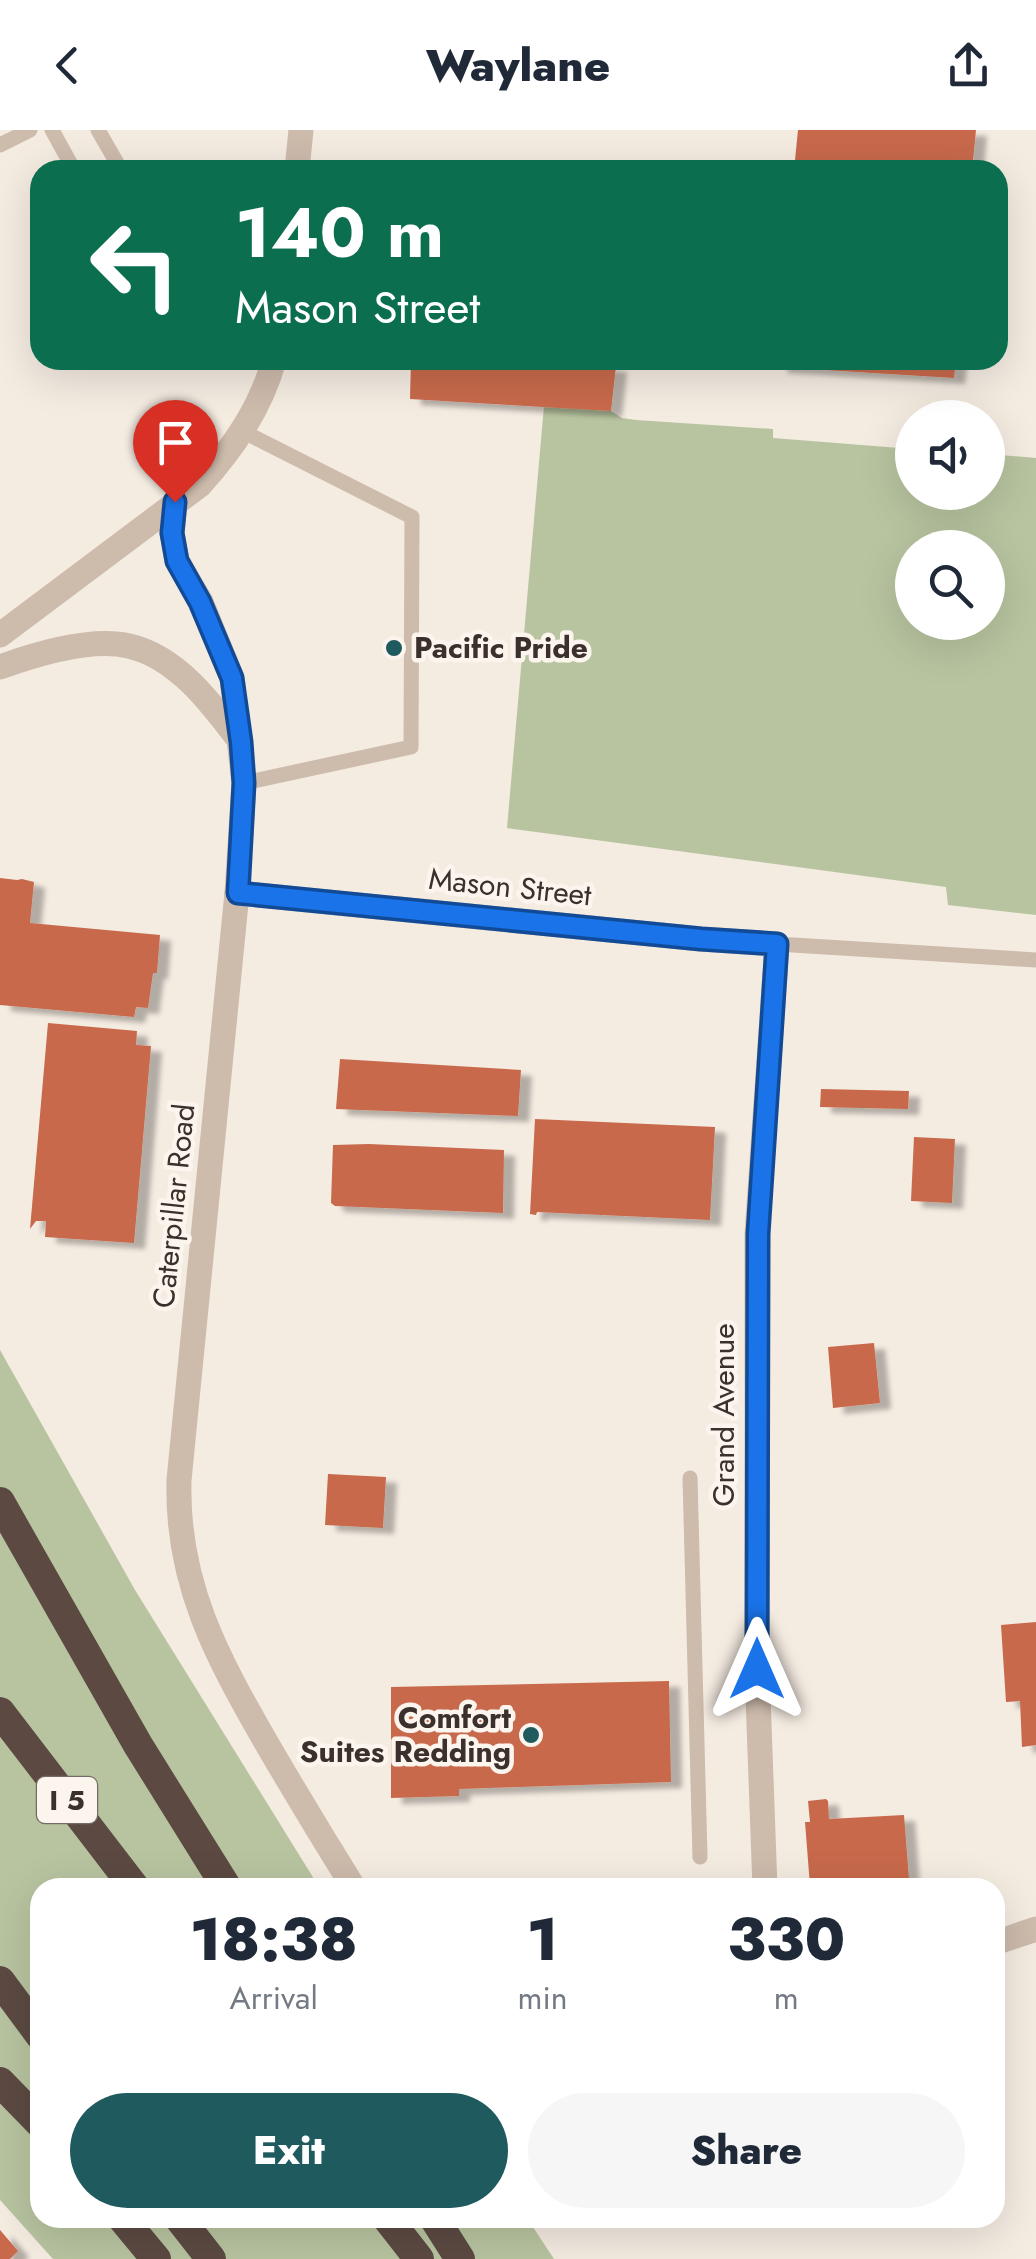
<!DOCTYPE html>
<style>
:root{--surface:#fff;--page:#f6f6f7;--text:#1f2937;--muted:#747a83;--accent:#1f5a5e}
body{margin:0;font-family:Jost,sans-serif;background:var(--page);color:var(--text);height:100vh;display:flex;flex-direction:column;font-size:38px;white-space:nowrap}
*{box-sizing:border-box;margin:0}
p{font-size:32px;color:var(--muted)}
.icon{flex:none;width:55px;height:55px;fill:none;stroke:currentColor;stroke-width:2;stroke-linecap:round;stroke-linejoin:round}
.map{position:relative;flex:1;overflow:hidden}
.drawer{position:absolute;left:30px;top:1748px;width:975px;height:350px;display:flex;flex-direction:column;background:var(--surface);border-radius:30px;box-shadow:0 10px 40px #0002}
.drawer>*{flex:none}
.hud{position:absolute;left:30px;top:30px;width:978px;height:210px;border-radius:30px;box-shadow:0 10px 40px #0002;background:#0b6e4f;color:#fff;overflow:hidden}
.tools{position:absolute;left:895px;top:270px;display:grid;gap:20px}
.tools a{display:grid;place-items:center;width:110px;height:110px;border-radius:50%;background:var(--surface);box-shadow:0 10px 40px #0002;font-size:50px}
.pin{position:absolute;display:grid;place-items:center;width:85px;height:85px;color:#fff;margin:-102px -42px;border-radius:50% 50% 50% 0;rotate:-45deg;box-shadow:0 0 10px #0007}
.pin .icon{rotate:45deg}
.me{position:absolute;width:110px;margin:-55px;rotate:0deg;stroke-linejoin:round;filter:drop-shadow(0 0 8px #0008)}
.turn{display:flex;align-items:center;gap:35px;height:210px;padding:0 40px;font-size:45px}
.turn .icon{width:130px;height:130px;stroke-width:2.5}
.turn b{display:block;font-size:70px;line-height:85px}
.eta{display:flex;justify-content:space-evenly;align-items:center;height:170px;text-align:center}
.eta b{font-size:60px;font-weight:800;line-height:70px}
.cta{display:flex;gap:20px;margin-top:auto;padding:20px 40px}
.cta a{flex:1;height:115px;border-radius:60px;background:var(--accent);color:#fff;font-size:40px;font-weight:800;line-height:115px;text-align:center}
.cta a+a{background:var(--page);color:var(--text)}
header{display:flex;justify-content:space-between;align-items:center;height:130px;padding:0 40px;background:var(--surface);font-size:45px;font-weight:800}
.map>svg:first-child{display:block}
.green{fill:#b8c4a0;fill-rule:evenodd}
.building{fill:#c8694b;filter:url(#shadow)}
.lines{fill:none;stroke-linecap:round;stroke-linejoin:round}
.service{stroke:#cdbbac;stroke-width:15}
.minor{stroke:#cdbbac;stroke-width:25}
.tertiary{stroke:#cdbbac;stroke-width:25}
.motorway{stroke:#5c4a42;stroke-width:30}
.route-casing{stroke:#114b97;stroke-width:25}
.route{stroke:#1a73e8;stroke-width:18}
.poi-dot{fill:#1f5a5e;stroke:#fbf5ee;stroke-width:4}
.labels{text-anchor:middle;stroke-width:9;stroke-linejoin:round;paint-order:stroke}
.shield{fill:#fbf5ee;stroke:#756b66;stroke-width:2.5}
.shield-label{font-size:28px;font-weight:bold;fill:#3b302b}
.poi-label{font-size:30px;font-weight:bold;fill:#3b302b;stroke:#fbf5ee;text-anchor:start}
.street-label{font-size:30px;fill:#3b302b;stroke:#fbf5ee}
</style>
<header><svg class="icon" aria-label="back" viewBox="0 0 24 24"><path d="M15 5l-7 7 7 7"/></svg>Waylane<svg class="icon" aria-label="share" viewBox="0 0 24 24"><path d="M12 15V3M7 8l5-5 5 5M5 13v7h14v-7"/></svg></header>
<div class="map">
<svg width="1036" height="2129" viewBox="0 0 1036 2129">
<defs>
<filter id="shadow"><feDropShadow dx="11" dy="6" stdDeviation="2.5" flood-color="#0004"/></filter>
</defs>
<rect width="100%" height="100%" fill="#f4ebe1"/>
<path class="green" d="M544,276L611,281L622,288L636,290L773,299V308L912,319V362H988V324L1036,328V785L948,775L946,757L507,698ZM912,418H988V492H912Z
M0,1220L135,1460L319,1757L40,1758V2088H527L554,2129H53L0,2070Z"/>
<path class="building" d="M798,0H976L972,40H794Z
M411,230H550L616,236L611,281L410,269Z
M777,230H956L954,248L776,237Z
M0,748L17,750L22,749L34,752L30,793L160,805L157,843H153L148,878L136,877L134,887L0,875Z
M48,893L137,901L136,915L151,916L134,1113L45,1107L46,1091H36L30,1099Z
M340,929L521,940L518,986L336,979Z
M821,959L909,961L908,979L820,977Z
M535,989L715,997L710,1090L537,1082L536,1085L530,1084Z
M914,1007L955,1009L952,1073L911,1071Z
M369,1014L504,1020L503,1083L335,1076L331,1073L333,1015Z
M874,1213L880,1273L833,1278L828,1217Z
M328,1344L386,1347L383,1398L325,1395Z
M1036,1492V1615L1022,1617L1020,1571L1006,1572L1001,1495Z
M669,1551L671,1652L459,1659V1666L391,1668V1557Z
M826,1669L828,1671L829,1689L904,1685L909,1749L810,1756L805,1692H810L808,1671Z
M0,2100L18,2121L10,2129H0Z"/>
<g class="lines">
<path class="service" d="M52,0L74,40
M98,0L121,40
M0,15L30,0
M242,301L412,387L411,617L244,653
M777,814L1036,830
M690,1348L700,1727"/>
<path class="minor" d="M237,763L701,809L777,814L757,1104V1539L765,1758"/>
<path class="tertiary" d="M297,40L301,0
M175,373L172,403L177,431L201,472L232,548L244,653L237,763L179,1350C176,1453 217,1527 267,1614C295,1662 324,1710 354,1758
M0,505L200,355C233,318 261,278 274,230
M0,537C36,524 91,507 129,516C177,527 211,573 239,610
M995,1813L1036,1799"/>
<path class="motorway" d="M0,1372L138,1615L227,1758
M0,1582L135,1758
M0,1851L40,1905
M0,1952L40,1993
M122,2088L156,2129
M179,2088L211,2129
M387,2088L419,2129
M434,2088L460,2129"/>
</g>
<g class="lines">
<defs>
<path id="route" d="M175,372L172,403L177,431L200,472L232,548L241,612L244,653L238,763L701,809L777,814L758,1104L757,1539"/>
</defs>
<use href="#route" class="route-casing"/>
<use href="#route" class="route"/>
</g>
<g class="poi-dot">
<circle cx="394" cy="518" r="10"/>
<circle cx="531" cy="1605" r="10"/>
</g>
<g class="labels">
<rect class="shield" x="37" y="1647" width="60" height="46" rx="8"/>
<g class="shield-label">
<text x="67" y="1680">I 5</text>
</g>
<g class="poi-label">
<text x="414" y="528">Pacific Pride</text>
<text x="511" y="1598" text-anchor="end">Comfort<tspan x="511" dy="34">Suites Redding</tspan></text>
</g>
<g class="street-label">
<text transform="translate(510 757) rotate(6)" y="10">Mason Street</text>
<text transform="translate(174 1076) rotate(-84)" y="10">Caterpillar Road</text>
<text transform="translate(724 1285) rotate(-90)" y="10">Grand Avenue</text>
</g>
</g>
</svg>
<div class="tools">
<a><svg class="icon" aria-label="sound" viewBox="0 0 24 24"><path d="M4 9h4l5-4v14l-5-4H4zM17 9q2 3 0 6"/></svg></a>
<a><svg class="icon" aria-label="search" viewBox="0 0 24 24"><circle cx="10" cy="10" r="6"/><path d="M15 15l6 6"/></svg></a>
</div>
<div class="pin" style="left:175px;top:372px;background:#d93025"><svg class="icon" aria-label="arrive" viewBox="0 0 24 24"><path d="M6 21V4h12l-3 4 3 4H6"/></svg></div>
<svg class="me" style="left:757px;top:1539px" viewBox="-20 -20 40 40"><path d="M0-17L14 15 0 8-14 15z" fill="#1a73e8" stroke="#fff" stroke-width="4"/></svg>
<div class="hud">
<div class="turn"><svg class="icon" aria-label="left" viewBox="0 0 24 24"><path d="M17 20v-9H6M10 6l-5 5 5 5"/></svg><div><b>140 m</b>Mason Street</div></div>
</div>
<section class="drawer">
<div class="eta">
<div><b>18:38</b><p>Arrival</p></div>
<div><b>1</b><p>min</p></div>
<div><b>330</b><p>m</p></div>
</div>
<div class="cta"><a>Exit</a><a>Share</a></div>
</section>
</div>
